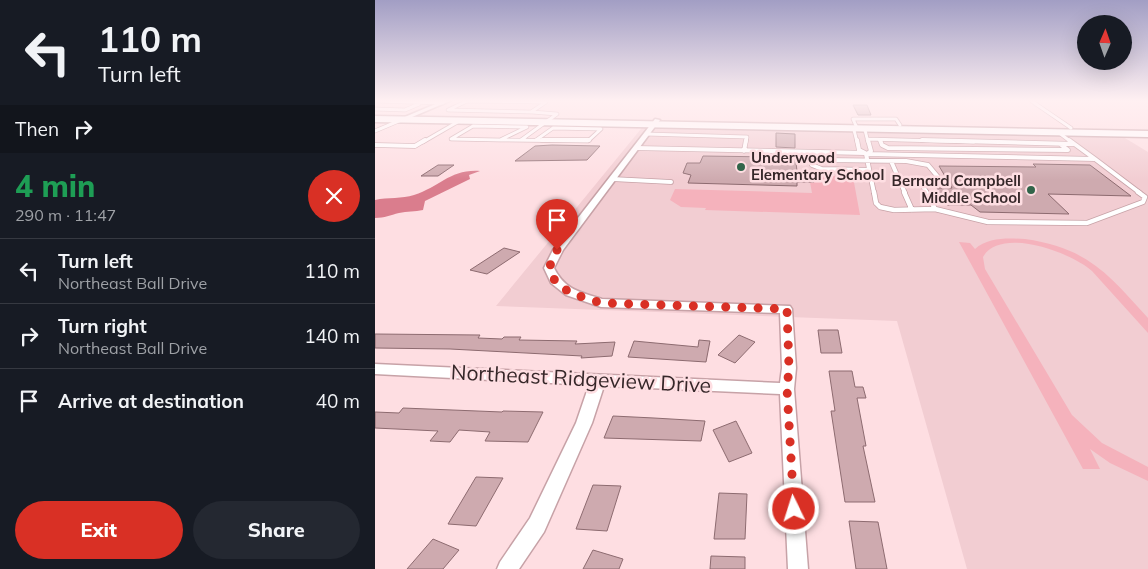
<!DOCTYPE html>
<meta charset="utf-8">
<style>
:root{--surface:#171b24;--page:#242831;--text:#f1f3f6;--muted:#9ea1a6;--line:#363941;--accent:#d93025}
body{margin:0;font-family:Mulish,sans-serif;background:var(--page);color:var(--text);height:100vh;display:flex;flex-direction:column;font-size:19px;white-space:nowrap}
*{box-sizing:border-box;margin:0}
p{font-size:16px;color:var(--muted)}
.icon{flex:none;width:28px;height:28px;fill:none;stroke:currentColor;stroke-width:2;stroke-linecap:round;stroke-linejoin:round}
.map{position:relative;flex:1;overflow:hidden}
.side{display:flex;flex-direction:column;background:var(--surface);width:375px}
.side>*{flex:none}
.hud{background:#171b24;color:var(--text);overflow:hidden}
.needle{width:32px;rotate:2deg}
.fabs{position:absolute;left:702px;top:15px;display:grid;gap:10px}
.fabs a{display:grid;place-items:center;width:55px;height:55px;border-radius:50%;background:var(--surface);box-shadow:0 5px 20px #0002;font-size:25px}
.pin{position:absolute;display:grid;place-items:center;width:42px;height:42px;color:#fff;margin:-51px -21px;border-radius:50% 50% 50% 0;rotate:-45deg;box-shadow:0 0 5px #0007}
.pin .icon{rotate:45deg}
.me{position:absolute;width:55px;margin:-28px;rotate:356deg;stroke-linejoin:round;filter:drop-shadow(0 0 4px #0008)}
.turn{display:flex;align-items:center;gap:18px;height:105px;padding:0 15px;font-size:22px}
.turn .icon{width:65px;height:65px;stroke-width:2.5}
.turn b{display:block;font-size:35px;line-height:42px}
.then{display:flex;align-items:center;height:48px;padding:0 15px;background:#0003;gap:10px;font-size:19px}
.round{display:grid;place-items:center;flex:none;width:52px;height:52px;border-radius:26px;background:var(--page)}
.overview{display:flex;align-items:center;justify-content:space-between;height:85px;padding:0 15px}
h1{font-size:30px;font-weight:800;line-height:38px;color:#1e9e55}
.cta{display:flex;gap:10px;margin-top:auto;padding:10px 15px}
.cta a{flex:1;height:58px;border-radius:30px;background:var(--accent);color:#fff;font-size:20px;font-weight:800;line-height:58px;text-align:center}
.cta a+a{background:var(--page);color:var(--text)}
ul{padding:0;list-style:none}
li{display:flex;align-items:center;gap:15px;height:65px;padding:0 15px;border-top:1px solid var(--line)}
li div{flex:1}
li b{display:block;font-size:19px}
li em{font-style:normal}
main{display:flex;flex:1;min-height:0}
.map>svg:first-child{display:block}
.built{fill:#f2cdd2}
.green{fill:#f5b2bc}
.water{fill:#da7d8d}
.building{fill:#ceaaaf;stroke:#8d6b70}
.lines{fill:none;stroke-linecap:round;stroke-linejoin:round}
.service-far2-casing{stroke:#c7a2a7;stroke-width:4.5}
.service-far1-casing{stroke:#c7a2a7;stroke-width:5.5}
.service-casing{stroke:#c7a2a7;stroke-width:6}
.minor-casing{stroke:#c7a2a7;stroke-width:3}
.secondary-casing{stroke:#c7a2a7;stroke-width:3}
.service-far2{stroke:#fff;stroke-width:3}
.service-far1{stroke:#fff;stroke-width:4}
.service{stroke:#fff;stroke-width:4.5}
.minor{fill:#fff;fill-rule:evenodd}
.secondary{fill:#fff;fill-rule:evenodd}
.route{stroke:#d93025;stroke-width:9;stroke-dasharray:0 16.2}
.poi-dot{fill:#31654a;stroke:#fedee2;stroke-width:2}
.labels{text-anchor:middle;stroke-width:5;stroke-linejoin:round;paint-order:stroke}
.far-poi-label{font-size:15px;font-weight:bold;fill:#362729;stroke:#fedee2;text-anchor:start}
.near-street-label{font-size:21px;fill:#362729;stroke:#fedee2}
</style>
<main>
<section class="side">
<div class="hud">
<div class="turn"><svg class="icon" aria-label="left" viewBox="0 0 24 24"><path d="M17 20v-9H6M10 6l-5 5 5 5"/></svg><div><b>110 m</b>Turn left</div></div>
<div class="then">Then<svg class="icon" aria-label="right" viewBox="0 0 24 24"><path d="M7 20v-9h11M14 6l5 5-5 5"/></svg></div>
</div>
<div class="overview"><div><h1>4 min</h1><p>290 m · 11:47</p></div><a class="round" style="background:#d93025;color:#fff"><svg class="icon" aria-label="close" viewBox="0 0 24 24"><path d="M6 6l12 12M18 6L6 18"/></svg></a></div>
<ul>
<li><svg class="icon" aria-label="left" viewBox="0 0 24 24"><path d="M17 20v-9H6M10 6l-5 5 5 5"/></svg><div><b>Turn left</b><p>Northeast Ball Drive</p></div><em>110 m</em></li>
<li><svg class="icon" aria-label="right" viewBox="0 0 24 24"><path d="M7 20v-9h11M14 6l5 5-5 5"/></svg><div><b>Turn right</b><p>Northeast Ball Drive</p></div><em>140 m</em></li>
<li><svg class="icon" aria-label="arrive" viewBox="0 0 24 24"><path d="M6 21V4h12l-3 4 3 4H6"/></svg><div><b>Arrive at destination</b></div><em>40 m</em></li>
</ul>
<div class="cta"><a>Exit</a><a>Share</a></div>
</section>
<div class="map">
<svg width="773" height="569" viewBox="0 0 773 569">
<rect width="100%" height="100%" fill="#fedee2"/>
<path class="built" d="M270,124L745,135L773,152V569H592L522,321L121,306Z"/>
<path class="green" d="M439,175L478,177L485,215L330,210L331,208L306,207L295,200L300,189L437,193L435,182H439Z
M650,239C713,248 733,274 773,318V333L717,271C697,253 626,226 608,257L610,269L697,415L727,443L773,467V481L735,463L715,449L725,469H708L584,242L595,243L600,249C613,237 633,238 650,239Z"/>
<path class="water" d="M105,171L94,175L95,179L50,201L48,210C40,212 32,211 24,213C15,215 10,218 0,218V200C13,197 27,199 39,195C65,187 75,169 105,171Z"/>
<path class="building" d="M478,105H492L496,115H483Z
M401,133L420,134V148L401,147Z
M160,146L177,145L225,146L212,160L140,161Z
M398,155H420L422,171L439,172V182H422V186L313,183L316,175L308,173L312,163H325L328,156L398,157Z
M658,164L715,165L756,196L673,194L694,214L605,212L596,205H572L562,188H577L564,166L661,167Z
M63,165H79L63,176H46Z
M129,248L145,252L112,274L95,270Z
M443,330H463L467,353H446Z
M0,334L105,335L103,338L127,339L129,337H146L144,340L202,341L200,344L240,342L237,356L206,358L207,356L75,349L0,348Z
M364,335L380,342L360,363L343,355Z
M324,340L335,341L331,362L253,357L259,341L323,347Z
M454,371H477L480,387H488L491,398H482L491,446H488L500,502H470L456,411H460Z
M28,408L127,412L128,411L168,412L153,442L110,441L115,432L84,430L75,442L55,441L63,431L0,428V412L24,413Z
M238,416L279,418L330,421L326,441L229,438Z
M361,421L377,453L354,462L338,430Z
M101,477L128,478L101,526L73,524Z
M218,485L246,486L232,531L201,529Z
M344,493L372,494L370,539H339Z
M474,521L503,522L512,569H481Z
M58,539L84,550L68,569H32Z
M218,550L248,559L244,569H208Z
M336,556L370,557V569H335Z"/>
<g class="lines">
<defs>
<path id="service-far2" d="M655,100L696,128
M0,101L68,103
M92,101L171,102L156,112L73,110Z
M0,109L30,110L44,104
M98,126L152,127L125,140L76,139Z
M482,128L478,119H521L525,125
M0,131L26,120
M683,132L696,142
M271,134L372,137L371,142
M492,139L599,142
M125,140L213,141L226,129L178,128L161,140
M146,140L182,114L157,112
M48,142L86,120
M482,142L479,130L482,128L490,130L493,142"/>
<path id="service-far1" d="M167,140H214
M482,140L484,150L490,153
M505,140L507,145L513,148L693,150L685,144
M547,140L699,144
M694,140L720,159
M0,145L40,146L50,140
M261,148L490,153
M369,151L371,140
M491,154L499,193
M492,154L720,159L765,193
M492,154L496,151L493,140
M516,161L530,193
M494,170L447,169L437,165L439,162L450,160L531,161L553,165L563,177L551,183L549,188L552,193
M237,179L296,182"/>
<path id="service" d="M499,192L501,203L505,207L519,210L560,209L613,222L712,223L768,202L770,197L763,192
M529,192L537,210
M551,192L560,209"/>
<path id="minor" d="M70,100H77L30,120L25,119Z
M280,119L285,120L188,250L179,268C190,290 205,292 227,299L415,306L417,309L421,368L419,389L433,569H413L405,394L229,386L217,423L169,532L144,569H122L125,562L155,518L201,423L214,385L0,374V364L405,383L407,368L405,313L226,307L191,295L176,283L169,268L178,250Z"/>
<path id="secondary" d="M0,116L773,131V137L0,122Z"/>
</defs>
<use href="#service-far2" class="service-far2-casing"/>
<use href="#service-far1" class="service-far1-casing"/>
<use href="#service" class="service-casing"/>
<use href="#minor" class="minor-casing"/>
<use href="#secondary" class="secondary-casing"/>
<use href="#service-far2" class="service-far2"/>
<use href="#service-far1" class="service-far1"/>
<use href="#service" class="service"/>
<use href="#minor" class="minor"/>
<use href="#secondary" class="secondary"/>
</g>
<linearGradient id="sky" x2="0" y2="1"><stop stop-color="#a29ec4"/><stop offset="0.56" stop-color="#fff0f2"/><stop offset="1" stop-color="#fff0f2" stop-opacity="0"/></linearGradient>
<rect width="773" height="180" fill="url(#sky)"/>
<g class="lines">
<path class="route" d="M182,250L174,268L180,281L195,293L226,303L412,309L414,368L412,389L419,509"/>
</g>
<g class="poi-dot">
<circle cx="366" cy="167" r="5"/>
<circle cx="656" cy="190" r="5"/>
</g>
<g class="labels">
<g class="far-poi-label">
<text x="376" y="163">Underwood<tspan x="376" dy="17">Elementary School</tspan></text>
<text x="646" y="186" text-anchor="end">Bernard Campbell<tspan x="646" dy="17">Middle School</tspan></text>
</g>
<g class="near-street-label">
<text transform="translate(206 379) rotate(3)" y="7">Northeast Ridgeview Drive</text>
</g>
</g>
</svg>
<div class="fabs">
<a><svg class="needle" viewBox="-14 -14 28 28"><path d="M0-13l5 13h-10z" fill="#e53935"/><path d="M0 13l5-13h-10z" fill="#9ea1a6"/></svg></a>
</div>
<div class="pin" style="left:182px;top:250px;background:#d93025"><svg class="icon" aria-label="arrive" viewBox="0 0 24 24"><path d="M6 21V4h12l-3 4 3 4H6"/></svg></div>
<svg class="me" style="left:419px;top:509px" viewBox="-20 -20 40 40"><circle r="17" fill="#d93025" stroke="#fff" stroke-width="3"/><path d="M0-11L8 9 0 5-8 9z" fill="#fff"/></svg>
</div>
</main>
